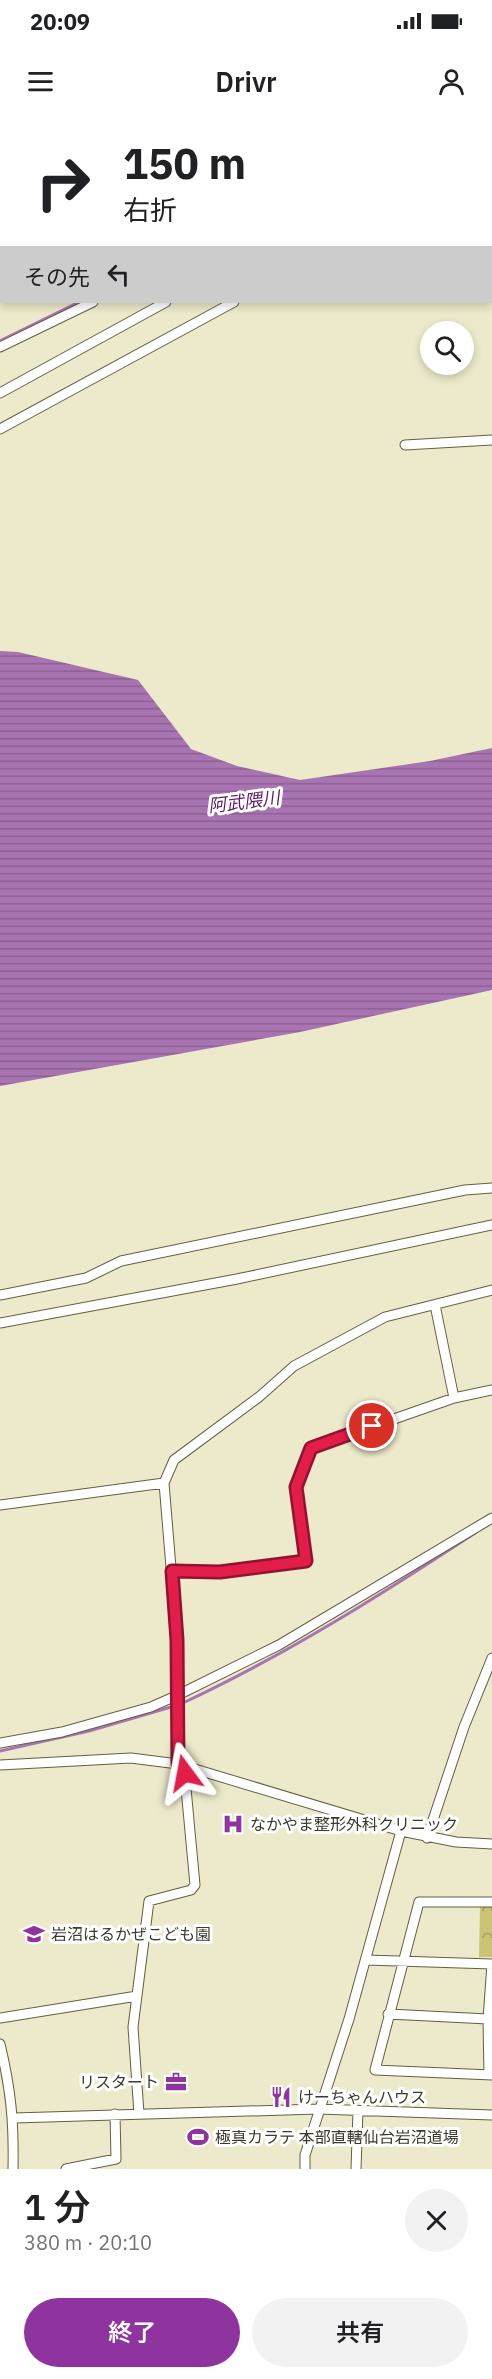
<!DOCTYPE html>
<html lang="ja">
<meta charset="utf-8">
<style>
:root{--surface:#fff;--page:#f2f2f2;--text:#202124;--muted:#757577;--accent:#8f349f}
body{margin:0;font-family:"IBM Plex Sans","Noto Sans JP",sans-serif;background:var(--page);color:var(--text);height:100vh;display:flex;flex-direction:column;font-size:22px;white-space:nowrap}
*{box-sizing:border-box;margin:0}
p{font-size:20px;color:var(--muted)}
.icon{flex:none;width:33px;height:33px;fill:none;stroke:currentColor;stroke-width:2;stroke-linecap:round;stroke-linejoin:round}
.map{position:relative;height:2049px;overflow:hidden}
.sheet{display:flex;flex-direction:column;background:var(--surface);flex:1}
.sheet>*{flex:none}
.hud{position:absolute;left:0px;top:0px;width:492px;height:183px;box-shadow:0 3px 9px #0003;background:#fff;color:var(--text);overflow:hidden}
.tools{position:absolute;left:420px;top:201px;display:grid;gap:12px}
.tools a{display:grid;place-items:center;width:54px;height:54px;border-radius:50%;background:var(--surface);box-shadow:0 3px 9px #0003;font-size:30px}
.pin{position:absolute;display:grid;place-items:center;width:51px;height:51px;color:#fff;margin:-26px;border:3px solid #fff;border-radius:50%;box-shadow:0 2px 6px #0007}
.me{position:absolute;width:66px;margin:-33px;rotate:347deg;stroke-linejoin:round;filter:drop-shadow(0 0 4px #0008)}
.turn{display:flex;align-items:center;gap:21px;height:126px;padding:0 24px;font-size:27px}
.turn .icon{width:78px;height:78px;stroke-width:2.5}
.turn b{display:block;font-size:42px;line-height:51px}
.then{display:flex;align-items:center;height:57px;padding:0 24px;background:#0003;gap:12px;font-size:22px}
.round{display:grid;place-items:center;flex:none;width:63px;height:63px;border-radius:32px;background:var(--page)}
.summary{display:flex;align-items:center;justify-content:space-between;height:102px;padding:0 24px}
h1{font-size:36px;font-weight:600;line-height:45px}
.action{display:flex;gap:12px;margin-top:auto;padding:12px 24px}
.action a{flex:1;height:69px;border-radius:36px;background:var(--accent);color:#fff;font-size:24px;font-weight:600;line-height:69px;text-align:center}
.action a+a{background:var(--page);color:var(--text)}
.status{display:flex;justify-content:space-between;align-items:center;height:42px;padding:0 30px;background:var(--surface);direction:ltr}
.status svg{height:16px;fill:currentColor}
header{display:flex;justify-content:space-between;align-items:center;height:78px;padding:0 24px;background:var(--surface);font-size:27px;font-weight:600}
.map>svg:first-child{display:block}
.park{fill:url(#park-crowns)}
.water{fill:url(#water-rules)}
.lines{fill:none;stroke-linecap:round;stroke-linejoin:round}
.stream{stroke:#a974b2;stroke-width:3}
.minor-casing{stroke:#625f44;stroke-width:11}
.minor{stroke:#fff;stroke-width:9}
.route-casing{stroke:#92132f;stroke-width:15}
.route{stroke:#e11d48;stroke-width:10}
.labels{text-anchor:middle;stroke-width:6;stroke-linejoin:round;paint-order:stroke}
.poi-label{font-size:16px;fill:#3b3a2d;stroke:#fff;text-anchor:start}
.water-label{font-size:18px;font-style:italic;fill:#5c1a67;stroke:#fff}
</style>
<div class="status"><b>20:09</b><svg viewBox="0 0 49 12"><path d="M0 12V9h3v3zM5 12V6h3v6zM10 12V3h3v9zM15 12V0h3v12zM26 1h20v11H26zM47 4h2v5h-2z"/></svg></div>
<header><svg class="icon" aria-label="menu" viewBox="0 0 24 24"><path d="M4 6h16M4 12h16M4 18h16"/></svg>Drivr<svg class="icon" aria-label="person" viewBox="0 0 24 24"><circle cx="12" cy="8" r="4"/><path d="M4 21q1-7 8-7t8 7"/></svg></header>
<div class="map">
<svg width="492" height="2049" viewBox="0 0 492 2049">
<defs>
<pattern id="park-crowns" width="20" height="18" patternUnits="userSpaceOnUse" patternTransform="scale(1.5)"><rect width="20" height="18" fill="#cbc375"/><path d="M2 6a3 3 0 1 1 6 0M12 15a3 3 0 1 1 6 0" fill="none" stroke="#a69f60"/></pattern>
<pattern id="water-rules" width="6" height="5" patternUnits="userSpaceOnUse" patternTransform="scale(1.5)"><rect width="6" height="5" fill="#a974b2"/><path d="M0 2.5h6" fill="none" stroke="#8b6091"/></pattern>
</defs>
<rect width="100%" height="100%" fill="#eceaca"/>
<path class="park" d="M480,1786L492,1787V1837H479Z"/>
<path class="water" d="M0,531L18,532L138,560L191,629L237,646L300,660L430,641L492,628V870L300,912L0,966Z"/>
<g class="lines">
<path class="stream" d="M139,2V0
M0,221L79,182
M185,1582C287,1534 381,1475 475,1413
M0,1631L89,1611L171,1587"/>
<defs>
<path id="minor" d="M74,0V2
M102,2V0
M195,2L200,0
M490,45H492
M490,70H492
M0,227L93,182
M0,273L166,182
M0,309L234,182
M405,325L492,320
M0,1175L86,1158L121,1141L465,1070L492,1068
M435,1185L454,1278
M0,1203L237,1159L492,1105
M0,1385L164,1363
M172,1451L220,1452L306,1441L296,1367L311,1328L454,1278L492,1270
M0,1623L62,1612L151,1587L178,1575L279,1525L492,1398
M178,1644L177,1520L164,1363L174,1340L259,1277L294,1246L385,1197L492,1170
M0,1645L131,1638L178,1644L401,1711L456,1722L492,1724
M427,1718L464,1607L492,1538
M492,1782H419L375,1950L492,1955
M366,1840L492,1844
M388,1894L488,1899L489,1955
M0,1898L137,1876
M488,1899L492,1844
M0,1924C11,1970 14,2002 13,2049
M139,1994L133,1907L149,1781L191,1770L195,1765L184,1647
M14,1998L318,1989L492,1995
M66,2049L116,2039L115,1994
M305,2049V2035L349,1899L401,1711
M356,2049L358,1991"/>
</defs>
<use href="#minor" class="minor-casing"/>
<use href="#minor" class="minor"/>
</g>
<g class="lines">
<defs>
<path id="route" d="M185,1653L184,1647L178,1644L177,1520L172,1451L220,1452L306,1441L296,1367L311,1328L372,1306"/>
</defs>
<use href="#route" class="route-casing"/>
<use href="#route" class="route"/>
</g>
<defs>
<symbol id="hospital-bare" viewBox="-9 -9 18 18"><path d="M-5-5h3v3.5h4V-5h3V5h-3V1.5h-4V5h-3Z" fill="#8f349f" stroke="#fff" stroke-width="2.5" paint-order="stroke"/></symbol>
<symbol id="school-bare" viewBox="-9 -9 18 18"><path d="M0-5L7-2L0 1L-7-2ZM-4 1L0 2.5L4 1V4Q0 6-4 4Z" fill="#8f349f" stroke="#fff" stroke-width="2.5" paint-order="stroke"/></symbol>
<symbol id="office-bare" viewBox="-9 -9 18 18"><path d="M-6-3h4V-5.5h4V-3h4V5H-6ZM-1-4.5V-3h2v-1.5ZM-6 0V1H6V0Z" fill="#8f349f" stroke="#fff" stroke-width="2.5" paint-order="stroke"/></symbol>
<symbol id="restaurant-bare" viewBox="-9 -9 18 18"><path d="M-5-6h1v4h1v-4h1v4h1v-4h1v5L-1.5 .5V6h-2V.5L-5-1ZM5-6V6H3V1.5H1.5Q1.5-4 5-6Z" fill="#8f349f" stroke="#fff" stroke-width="2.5" paint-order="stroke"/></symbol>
<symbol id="stadium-bare" viewBox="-9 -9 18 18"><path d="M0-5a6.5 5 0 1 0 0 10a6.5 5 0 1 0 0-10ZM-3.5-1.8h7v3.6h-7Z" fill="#8f349f" stroke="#fff" stroke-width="2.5" paint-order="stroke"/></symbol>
</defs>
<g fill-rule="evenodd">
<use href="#hospital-bare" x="218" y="1689" width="30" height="30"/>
<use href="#school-bare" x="19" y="1799" width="30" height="30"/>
<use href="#office-bare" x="161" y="1947" width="30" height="30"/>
<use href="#restaurant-bare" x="266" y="1962" width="30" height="30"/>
<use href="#stadium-bare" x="183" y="2002" width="30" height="30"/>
</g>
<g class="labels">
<g class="poi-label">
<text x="250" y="1710">なかやま整形外科クリニック</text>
<text x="51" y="1820">岩沼はるかぜこども園</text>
<text x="159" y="1968" text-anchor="end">リスタート</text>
<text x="298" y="1983">けーちゃんハウス</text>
<text x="215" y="2023">極真カラテ 本部直轄仙台岩沼道場</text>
</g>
<g class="water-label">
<text transform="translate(244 682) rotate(-7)" y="6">阿武隈川</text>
</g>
</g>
</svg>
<div class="tools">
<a><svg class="icon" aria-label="search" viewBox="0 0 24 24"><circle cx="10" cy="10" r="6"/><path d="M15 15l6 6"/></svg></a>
</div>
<div class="pin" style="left:372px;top:1306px;background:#d93025"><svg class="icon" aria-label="arrive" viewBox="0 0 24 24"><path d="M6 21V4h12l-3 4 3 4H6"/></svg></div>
<svg class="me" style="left:185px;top:1653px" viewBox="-20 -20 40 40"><path d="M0-17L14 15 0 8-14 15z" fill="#e11d48" stroke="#fff" stroke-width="4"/></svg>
<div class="hud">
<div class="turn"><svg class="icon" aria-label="right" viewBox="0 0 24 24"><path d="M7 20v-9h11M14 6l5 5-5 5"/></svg><div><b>150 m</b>右折</div></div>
<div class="then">その先<svg class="icon" aria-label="left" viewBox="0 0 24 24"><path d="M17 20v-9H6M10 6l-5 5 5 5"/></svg></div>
</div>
</div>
<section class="sheet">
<div class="summary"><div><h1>1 分</h1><p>380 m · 20:10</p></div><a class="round"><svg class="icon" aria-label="close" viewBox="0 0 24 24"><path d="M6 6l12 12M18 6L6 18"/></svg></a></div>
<div class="action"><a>終了</a><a>共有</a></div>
</section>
